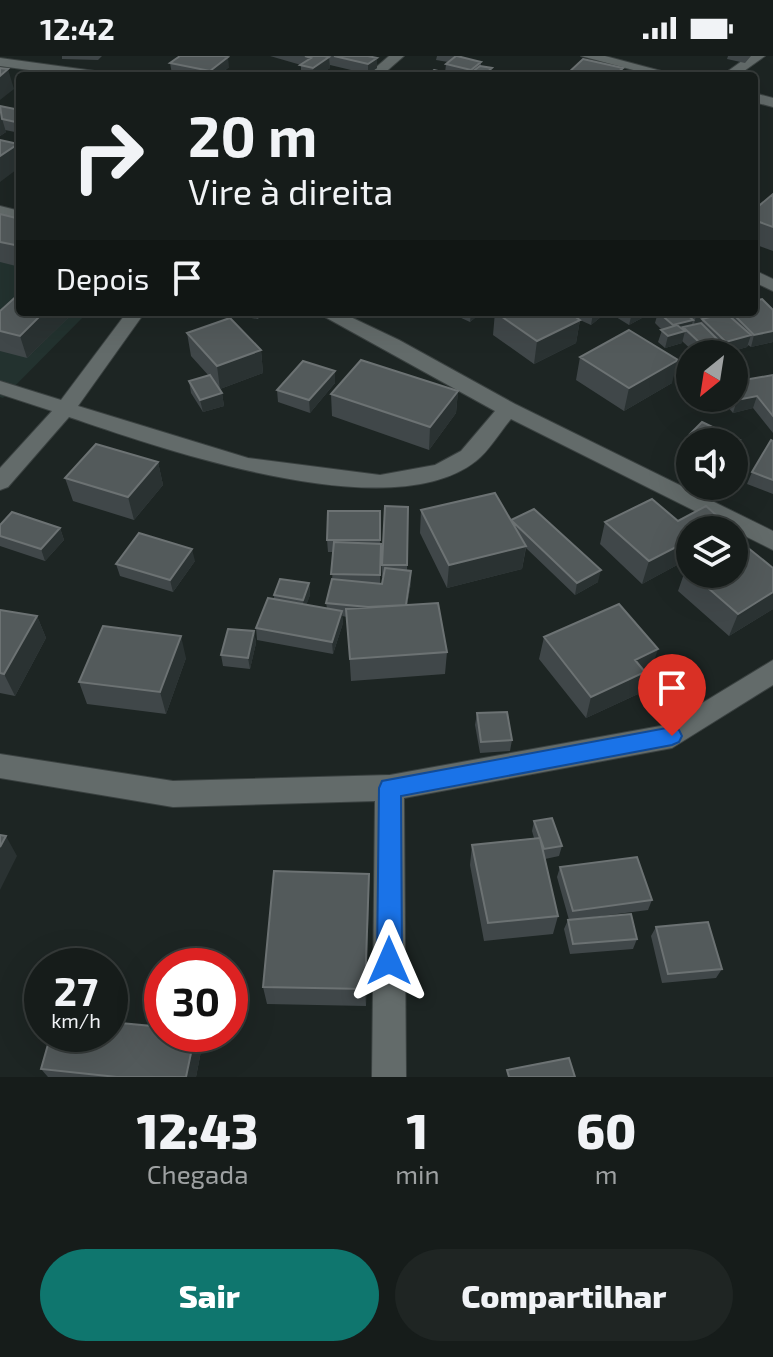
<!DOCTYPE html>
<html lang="pt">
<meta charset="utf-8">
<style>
:root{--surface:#161c1a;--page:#1f2523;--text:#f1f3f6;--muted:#9ea1a2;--line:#353a39;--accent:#0f766e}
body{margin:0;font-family:"Exo 2",sans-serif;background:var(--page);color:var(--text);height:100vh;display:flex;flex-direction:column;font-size:30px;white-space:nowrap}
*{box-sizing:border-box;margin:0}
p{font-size:26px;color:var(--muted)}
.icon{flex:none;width:44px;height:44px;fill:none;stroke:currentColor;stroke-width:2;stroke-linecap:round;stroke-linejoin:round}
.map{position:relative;height:1021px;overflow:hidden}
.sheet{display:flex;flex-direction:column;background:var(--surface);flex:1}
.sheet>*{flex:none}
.top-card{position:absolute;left:16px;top:16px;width:742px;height:244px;border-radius:8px;box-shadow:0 8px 32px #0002,0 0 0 2px var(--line);background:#161c1a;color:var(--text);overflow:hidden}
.needle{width:52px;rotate:210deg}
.tools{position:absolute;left:676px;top:284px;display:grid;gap:16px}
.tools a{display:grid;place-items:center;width:72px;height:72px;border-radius:50%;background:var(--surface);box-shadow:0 8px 32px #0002,0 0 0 2px var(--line);font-size:40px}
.speed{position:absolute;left:24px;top:892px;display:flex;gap:16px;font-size:40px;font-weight:700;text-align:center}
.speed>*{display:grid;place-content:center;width:104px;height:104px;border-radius:50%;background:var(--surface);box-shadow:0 8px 32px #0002,0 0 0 2px var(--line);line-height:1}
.speed small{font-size:20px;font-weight:400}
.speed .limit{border:12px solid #d22;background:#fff;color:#111}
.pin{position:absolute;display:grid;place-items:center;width:68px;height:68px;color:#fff;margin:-82px -34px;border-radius:50% 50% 50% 0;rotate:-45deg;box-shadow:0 0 8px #0007}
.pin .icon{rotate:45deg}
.me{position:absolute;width:88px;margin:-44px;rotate:0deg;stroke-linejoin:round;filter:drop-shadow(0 0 6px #0008)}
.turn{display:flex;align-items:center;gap:28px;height:168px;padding:0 40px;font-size:36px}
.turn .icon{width:104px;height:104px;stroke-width:2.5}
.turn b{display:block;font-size:56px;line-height:68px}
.then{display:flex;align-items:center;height:76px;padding:0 40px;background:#0003;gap:16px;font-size:30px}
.eta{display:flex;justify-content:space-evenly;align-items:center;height:136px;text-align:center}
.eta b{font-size:48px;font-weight:800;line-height:56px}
.primary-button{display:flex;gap:16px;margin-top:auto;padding:16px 40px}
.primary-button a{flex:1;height:92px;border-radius:48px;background:var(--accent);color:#fff;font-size:32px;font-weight:800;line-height:92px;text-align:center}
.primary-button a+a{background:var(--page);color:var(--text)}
.status{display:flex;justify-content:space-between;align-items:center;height:56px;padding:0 40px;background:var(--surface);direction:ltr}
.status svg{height:22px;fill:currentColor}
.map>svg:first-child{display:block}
.built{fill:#23322f}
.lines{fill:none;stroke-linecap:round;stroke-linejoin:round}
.street-casing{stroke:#3a4140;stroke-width:2}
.street{fill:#636b6a;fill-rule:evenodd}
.wall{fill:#404749}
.shaded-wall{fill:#2a3232}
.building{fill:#535a5b;stroke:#6c7273;stroke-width:2}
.route{fill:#1a73e8;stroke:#114b97;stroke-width:2}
</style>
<div class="status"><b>12:42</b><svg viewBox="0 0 49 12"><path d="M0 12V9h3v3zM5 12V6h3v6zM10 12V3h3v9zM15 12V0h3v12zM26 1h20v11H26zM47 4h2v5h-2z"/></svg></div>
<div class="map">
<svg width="773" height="1021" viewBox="0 0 773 1021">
<rect width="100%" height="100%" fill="#1d2523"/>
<path class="built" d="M0,153L20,157V256H88L3,342L0,341Z"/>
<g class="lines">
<defs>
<path id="street" d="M389,0H404L381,20H366Z
M581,0H605L680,20H656Z
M749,0H765L737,20H721Z
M0,2L102,16L109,20H73L0,10Z
M754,37L773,42V51L754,46Z
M0,150L20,155V165L0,160Z
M754,214L773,223V235L754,226Z
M127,256H145L78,350L248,402L380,419L435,409L461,395L495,355L316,256H340L399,284L515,348L773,475V494L511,363C500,376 489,395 476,405C391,473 163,393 69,361L8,431L0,434V412L52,355L0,338V325L61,344Z
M773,604V629L672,692L404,742L406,1021H372L375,745L173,751L0,722V698L173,725L390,719L666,669Z"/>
</defs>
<use href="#street" class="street-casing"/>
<use href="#street" class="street"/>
</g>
<path class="wall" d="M62,0H102L98,4L62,3Z
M270,0H368L377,12L368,18L330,9V12L320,18L301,17V9Z
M437,0H461L460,1L481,6V10L484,20H454L446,18L427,20L445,17L446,8L448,6L436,4Z
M728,0H751L745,7L727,3Z
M170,7L229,11L221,18L231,20H184L172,18Z
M0,50L20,54V77L5,74L6,76L0,80Z
M773,138V195L754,188V154Z
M0,158L20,163V211L0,206Z
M758,244L773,254V286L751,291L748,289L747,291L723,298L715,290L714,295L701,298H696L682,285V287L665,292L658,286L662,274L655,267L658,256H754Z
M0,255L20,256H74L27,302L0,295Z
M215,256H263L258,263Z
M448,256H482L470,266Z
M495,256H607L591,269L580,264L576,287L534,308L493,279Z
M608,256H653L629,269Z
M187,277L261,294L263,317L220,333L216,328L222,337L224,350L203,356L191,337L189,325L209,320L191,300Z
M580,301L672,327L624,355L576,324Z
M335,315V327L310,357L278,346L277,334Z
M773,319V377L753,352L733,357L721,343L718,352H698L694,342H734L744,324Z
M458,335L456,357L429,394L332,360L331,338Z
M702,366L740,384L736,396L734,399V386H690V392L686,390L690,378Z
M773,385V438L747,428L752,416Z
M158,406L163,429L134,464L73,445L65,422Z
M408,451L407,515H411V527L407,549L447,596L445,618L351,625L347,561L342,560L343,567L333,598L257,584L256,572L274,543V539L309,527L310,539L306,549L327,552L326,547L332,524L334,496H328L327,484L380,455V528H382L384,521H382V509Z
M421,454L511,464L598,526L575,539L526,492L522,513L447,532L420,477Z
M678,465L690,474V502L642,528L600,488L605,466Z
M0,469L60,472L64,484L45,505L0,490Z
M195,505L173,536L120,520L116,508Z
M690,510V518H734L773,512V553L729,580L678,535L686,512Z
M0,554L37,560L46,582L15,640L0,637Z
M254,575L256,587L250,613L223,610L221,599Z
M544,581L651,615L644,618L638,638L586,662L539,603Z
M186,602L166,658L87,648L79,626Z
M649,623L696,654L676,666L646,635Z
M477,657L512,684L510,695L480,697L475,669Z
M534,765L562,790L559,800L545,803L558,860L553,878L484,885L470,809L472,789L534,782L532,775Z
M560,811L652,844L648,854L594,861L637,883L633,893L570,898L564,873L568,864H569L557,821Z
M369,836L366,950L267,948L263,931Z
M656,871L722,913L716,922L662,927L651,880Z
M202,990L196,1021H48L41,1013Z"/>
<path class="shaded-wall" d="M228,1L229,11L218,20H211L210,15Z
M329,1L330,12L318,20H314L313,12Z
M377,2V12L368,18V8Z
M623,12L621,20H614Z
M8,13L14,33L0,44V20Z
M0,56L6,76L0,80Z
M18,88L20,95V111L0,126V100Z
M44,256H74L27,302L20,280Z
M471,256H482L470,266Z
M595,256H607L591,269L593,257Z
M634,256H653L629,269L632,257Z
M709,256H742H731L729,261L702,263L701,270L693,272L696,260Z
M580,264L576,287L534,308L537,285Z
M693,264L690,276L683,271L682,276L685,275L682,287L665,292L668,280L673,269Z
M773,275V286L751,291L754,279Z
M751,279L747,291L723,298L726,286Z
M717,283L714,295L697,298L700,287Z
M261,294L263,317L220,333L217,310Z
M678,304L672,327L624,355L629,332Z
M335,315V327L310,357L309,344Z
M458,335L456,357L429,394L430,371Z
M222,337L224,350L203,356L200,344Z
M757,340L753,352L733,357L737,344Z
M740,384L736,396L734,399V391Z
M158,406L163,429L134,464L128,441Z
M724,466L721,474H708Z
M60,472L64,484L45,505L41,493Z
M690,484V502L642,528L649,505Z
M526,490L522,513L447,532L449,509Z
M192,493L195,505L173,536L170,524Z
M601,514L598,526L575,539L577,527Z
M411,515V527L404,567V555Z
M309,527L310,539L304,556L303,544Z
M773,536V553L729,580L738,558Z
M342,555L343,567L333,598L332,586Z
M37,560L46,582L15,640L4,618Z
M254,575L256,587L250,613L248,602Z
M181,580L186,602L166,658L160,636Z
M658,593L651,615L644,618L638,638L586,662L591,641L635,604Z
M700,643L696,654L676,666L681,655Z
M6,780L17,800L0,834V791Z
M369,818V836L366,950L365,933Z
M195,978H197L202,990L196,1021H186Z"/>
<path class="building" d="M180,0H224L228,1L210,15L170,7Z
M305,0H324L329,1L313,12L300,9L311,2Z
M334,0H368L377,2L368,8Z
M456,0H457L481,6L471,14L446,8Z
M583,3L623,12L614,20H596L586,18L584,20L567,18Z
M480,10L492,12L484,19L472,16Z
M0,12L8,13L0,20Z
M434,14L446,17L442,20H427Z
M305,15L327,20H296Z
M0,50L20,54V67L2,63Z
M0,84L18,88L0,100Z
M773,138V171L754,164V154Z
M0,158L20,163V190L0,186Z
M20,237V256H44L20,280L0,275V255Z
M762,243L773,254V275L754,279L731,256H754V245Z
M495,256H568L580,264L537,285Z
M658,256H684L693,264L673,269Z
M691,256H709L696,260Z
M726,257L751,279L726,286L702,263Z
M230,262L261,294L217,310L187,277Z
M701,267L717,283L700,287L683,271Z
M677,269L685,275L668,280L661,274Z
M629,274L678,304L629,332L580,301Z
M361,304L458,335L430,371L331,338Z
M303,305L335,315L309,344L277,334Z
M210,319L222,337L200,344L189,325Z
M773,319V360L757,340L737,344L734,341V326L742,324L746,329L744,324Z
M702,366L740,384L734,391V386H707L690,378Z
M771,384L773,385V424L752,416Z
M96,388L158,406L128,441L65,422Z
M495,437L526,490L449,509L421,454Z
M652,443L678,465L706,450L724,466L708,474H690V484L649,505L605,466Z
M385,450L408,451L407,509H382Z
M534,453L601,514L577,527L511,464Z
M328,455H380V484H327Z
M12,456L60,472L41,493L0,480V469Z
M139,477L192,493L170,524L116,508Z
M737,483L773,512V536L738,558L692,518H734V485Z
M334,486L381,488L380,519L331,518Z
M385,512L411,515L406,549L368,551L326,547L332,523L382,528Z
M280,523L309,527L303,544L274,539Z
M268,542L342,555L332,586L256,572Z
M438,547L447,596L350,603L346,553Z
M619,548L658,593L635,604L645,616L591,641L544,581Z
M0,554L37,560L4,618L0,617Z
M103,570L181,580L160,636L79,626Z
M228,573L254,575L248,602L221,599Z
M670,613L700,643L681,655L649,623Z
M507,656L512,684L481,686L477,657Z
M552,762L562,790L544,793L534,765Z
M0,779L6,780L0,791Z
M540,782L558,860L488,867L472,789Z
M637,801L652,844L573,855L560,811Z
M274,815L369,818L365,933L263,931Z
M631,858L637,883L573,888L568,864Z
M708,866L722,913L668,918L656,871Z
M110,966L162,971V978H195L186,1021H117L41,1013L51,978H110Z
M569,1002L575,1021H509L507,1014Z"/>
<path class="route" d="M672,671L679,674L682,680L679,686L672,689L401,740L402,905L398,914L389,918L381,914L377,905L379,732L382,725Z"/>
</svg>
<div class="tools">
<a><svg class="needle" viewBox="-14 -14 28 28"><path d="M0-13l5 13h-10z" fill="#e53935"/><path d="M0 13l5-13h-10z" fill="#9ea1a2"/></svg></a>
<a><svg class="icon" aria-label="sound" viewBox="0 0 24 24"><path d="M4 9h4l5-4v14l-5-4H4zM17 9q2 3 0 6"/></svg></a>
<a><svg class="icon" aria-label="layers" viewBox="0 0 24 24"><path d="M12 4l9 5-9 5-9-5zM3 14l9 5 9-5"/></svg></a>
</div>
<div class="speed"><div>27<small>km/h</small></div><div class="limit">30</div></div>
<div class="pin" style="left:672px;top:680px;background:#d93025"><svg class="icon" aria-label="arrive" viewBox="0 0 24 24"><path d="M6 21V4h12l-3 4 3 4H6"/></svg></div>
<svg class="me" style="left:389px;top:905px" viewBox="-20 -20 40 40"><path d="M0-17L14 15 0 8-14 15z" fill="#1a73e8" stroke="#fff" stroke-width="4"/></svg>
<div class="top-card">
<div class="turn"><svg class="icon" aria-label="right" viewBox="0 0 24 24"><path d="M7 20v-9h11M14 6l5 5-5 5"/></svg><div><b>20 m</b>Vire à direita</div></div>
<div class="then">Depois<svg class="icon" aria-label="arrive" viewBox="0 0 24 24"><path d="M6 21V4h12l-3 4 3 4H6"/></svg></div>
</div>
</div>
<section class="sheet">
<div class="eta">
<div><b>12:43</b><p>Chegada</p></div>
<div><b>1</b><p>min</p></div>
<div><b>60</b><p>m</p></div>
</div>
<div class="primary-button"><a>Sair</a><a>Compartilhar</a></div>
</section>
